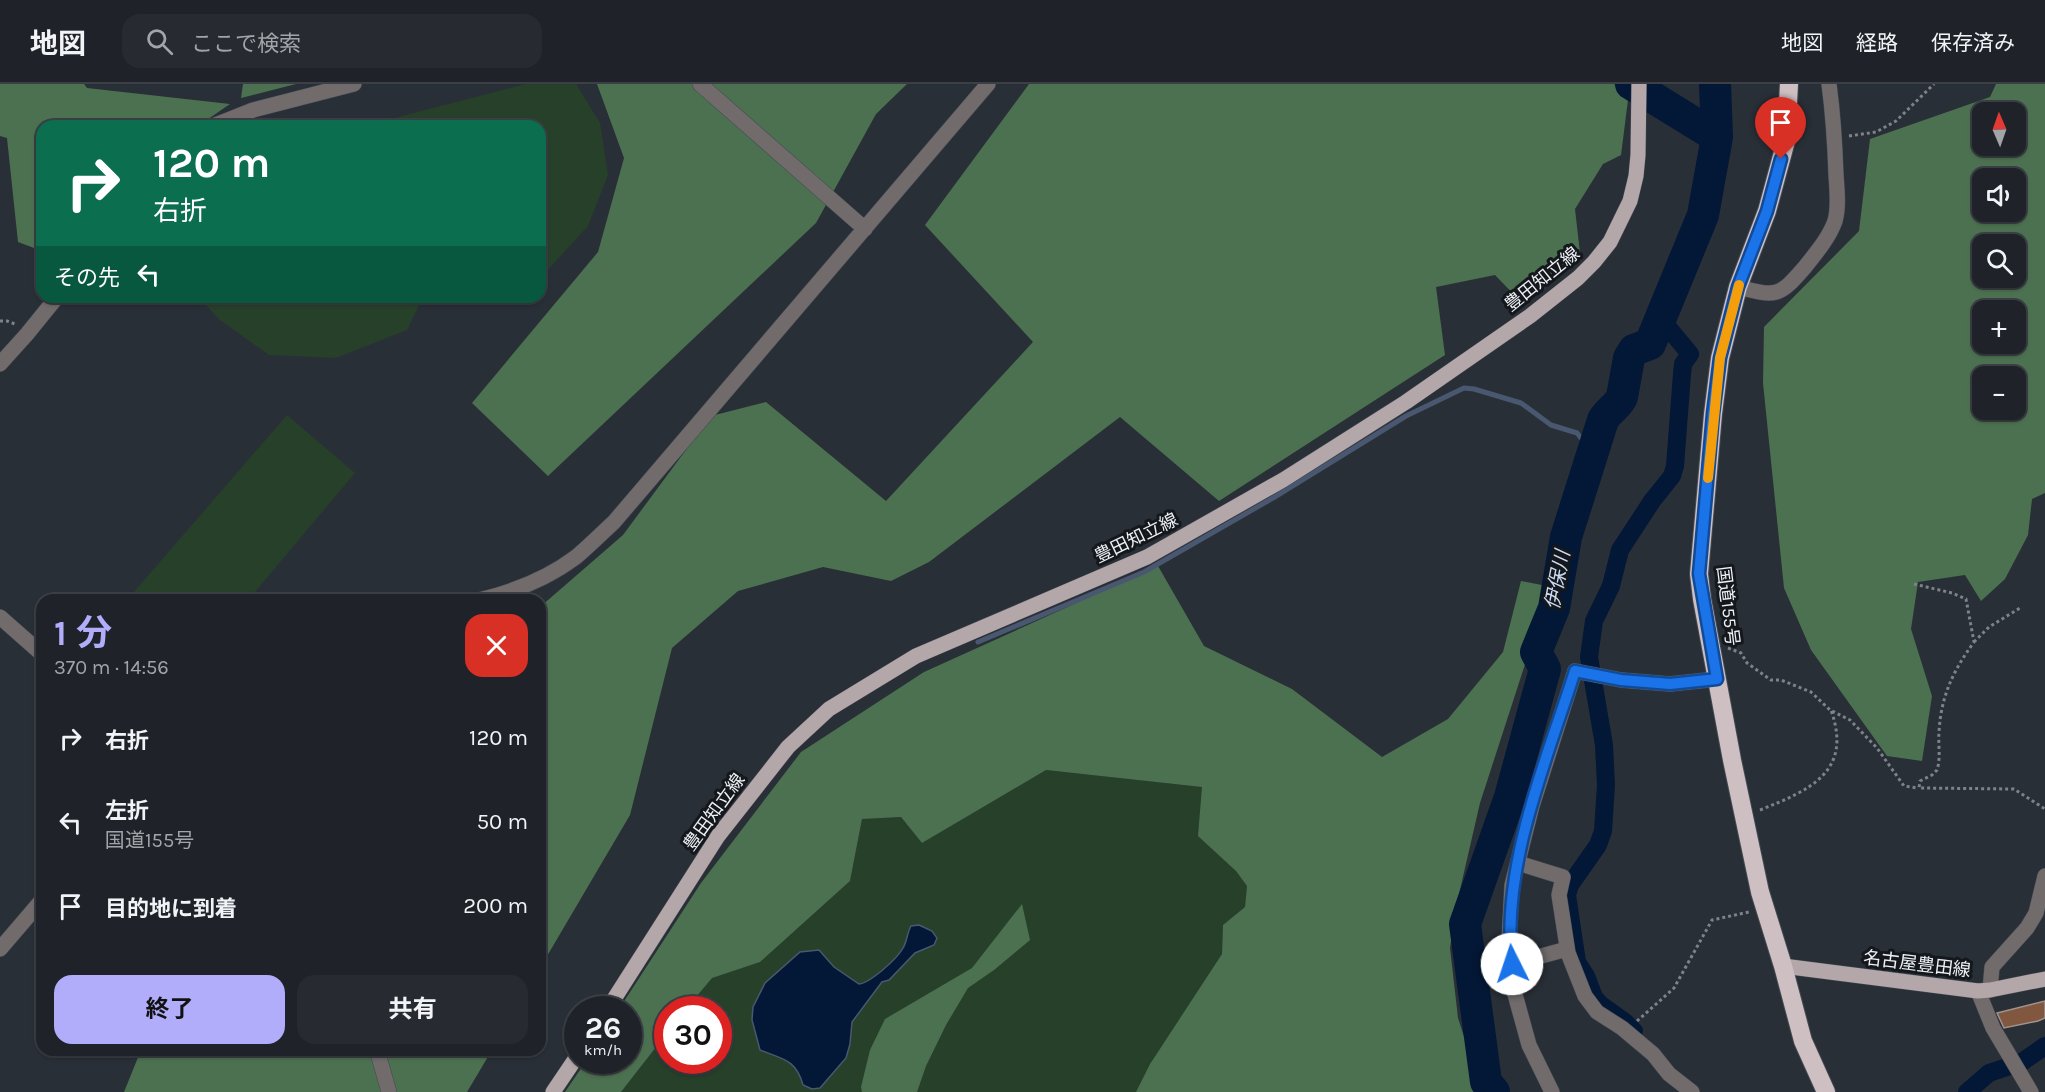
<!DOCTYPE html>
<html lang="ja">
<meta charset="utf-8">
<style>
:root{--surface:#1f2329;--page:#272b31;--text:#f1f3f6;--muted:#a1a4a8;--line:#3c4046;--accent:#b1adfa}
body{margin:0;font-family:Karla,"Noto Sans JP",sans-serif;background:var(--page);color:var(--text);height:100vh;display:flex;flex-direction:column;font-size:22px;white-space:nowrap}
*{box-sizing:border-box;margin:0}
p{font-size:20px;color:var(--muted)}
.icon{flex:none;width:33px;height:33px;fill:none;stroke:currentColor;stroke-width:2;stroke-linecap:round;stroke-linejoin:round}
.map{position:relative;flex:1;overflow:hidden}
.drawer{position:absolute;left:36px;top:510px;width:510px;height:462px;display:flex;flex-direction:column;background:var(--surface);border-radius:18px;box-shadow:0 2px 4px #0004,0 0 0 2px var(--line)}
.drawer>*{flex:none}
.top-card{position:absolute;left:36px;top:36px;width:510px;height:183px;border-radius:18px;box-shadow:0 2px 4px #0004,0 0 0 2px var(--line);background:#0b6e4f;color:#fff;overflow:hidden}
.needle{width:39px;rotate:358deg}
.controls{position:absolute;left:1972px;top:18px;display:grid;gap:12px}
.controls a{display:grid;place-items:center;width:54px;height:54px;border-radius:12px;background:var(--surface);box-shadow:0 2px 4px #0004,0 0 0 2px var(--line);font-size:30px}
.speed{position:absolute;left:564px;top:912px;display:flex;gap:12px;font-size:30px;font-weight:700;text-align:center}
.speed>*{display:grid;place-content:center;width:78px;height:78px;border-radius:50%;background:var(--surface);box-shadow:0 2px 4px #0004,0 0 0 2px var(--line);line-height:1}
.speed small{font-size:15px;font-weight:400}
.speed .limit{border:9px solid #d22;background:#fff;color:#111}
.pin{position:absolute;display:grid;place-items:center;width:51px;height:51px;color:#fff;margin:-62px -26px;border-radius:50% 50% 50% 0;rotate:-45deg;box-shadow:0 0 6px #0007}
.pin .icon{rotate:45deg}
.me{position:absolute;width:66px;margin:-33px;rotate:356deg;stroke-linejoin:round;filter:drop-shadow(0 0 4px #0008)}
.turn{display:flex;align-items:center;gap:21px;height:126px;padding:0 18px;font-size:27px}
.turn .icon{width:78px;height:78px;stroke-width:2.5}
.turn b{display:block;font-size:42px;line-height:51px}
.then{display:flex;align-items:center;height:57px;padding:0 18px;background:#0003;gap:12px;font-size:22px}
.round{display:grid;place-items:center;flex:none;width:63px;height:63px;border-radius:18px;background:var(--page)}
.headline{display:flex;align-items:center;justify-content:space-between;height:102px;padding:0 18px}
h1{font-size:36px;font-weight:700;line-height:45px;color:var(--accent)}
.button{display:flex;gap:12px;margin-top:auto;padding:12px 18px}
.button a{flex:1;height:69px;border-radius:18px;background:var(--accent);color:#111;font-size:24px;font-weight:700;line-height:69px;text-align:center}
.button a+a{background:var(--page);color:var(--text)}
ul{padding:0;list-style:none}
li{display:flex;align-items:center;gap:18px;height:84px;padding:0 18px}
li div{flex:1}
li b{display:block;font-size:22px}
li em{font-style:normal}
header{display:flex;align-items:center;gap:36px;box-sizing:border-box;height:84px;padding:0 30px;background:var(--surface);border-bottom:2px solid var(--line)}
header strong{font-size:28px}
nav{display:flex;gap:33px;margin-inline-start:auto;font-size:21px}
.search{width:420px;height:54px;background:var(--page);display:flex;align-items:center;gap:15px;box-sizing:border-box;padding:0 21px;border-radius:18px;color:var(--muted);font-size:22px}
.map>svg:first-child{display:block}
.green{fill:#27402a}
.forest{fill:#4c7150;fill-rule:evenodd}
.water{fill:#031736;stroke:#495870;stroke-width:1.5}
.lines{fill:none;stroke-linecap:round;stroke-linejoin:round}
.stream{stroke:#495870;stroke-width:5}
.canal{stroke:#031736;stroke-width:18}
.river{stroke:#031736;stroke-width:32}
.building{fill:#825740;stroke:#a0938d;stroke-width:1.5}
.minor-casing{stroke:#444a52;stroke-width:16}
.major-casing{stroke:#444a52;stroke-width:16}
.highway-casing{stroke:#444a52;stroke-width:20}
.path{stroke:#7e838a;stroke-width:3;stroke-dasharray:3 3;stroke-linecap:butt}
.minor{stroke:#716b6c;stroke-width:15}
.major{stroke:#b4a7aa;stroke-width:15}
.highway{stroke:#cebfc2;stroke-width:18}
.route-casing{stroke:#114b97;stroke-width:15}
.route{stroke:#1a73e8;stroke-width:10}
.slow{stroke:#f59e0b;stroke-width:10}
.labels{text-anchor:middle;stroke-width:6;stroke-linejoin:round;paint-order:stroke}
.street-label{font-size:18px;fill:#edf1f6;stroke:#14171b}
.water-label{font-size:20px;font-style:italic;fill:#cbdbf4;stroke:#14171b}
</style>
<header>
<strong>地図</strong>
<div class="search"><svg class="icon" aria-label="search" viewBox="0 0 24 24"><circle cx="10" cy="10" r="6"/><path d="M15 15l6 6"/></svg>ここで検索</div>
<nav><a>地図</a><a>経路</a><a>保存済み</a></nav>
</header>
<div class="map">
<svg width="2045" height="1008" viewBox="0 0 2045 1008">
<rect width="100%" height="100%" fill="#292f37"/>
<path class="green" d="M525,0H576L600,39L608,91L588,142L546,188L540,189V42H388L391,35Z
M198,213H423L407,246L336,274L269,271L220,236Z
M287,331L355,389L248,516H127Z
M1046,686L1203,703L1236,787L1247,802L1245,823L1223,841L1222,870L1150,980L1136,1008H621L667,949L668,976H718V926L686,925L712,893L760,878L850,797L862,735L901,733L922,759Z"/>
<path class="forest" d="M0,0H84L87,4L230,20L198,42H42V167L18,158L7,54L0,52Z
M243,0H296L241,14Z
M597,0H907L876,30L816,139L548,392L472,319L598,168L624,74Z
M1029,0H1613L1618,1L1628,16L1621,71L1603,80L1575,125L1580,169L1521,218L1495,191L1436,203L1445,271L1219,417L1120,333L929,478L891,497L823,483L738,507L672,564L630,731L540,884V523L623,451L711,332L766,318L886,417L1033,258L925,141Z
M1996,0H2045V409L2032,415L2028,451L2005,495L1981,517L1965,491L1918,498L1911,545L1932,612L1922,677L1887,672L1811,566L1784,504L1763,299L1764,243L1859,147L1870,55L1990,13ZM2016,28V62H1983V28ZM2016,94V128H1983V94ZM1983,160H2016V194H1983ZM2016,226V260H1983V226ZM2016,292V326H1983V292Z
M1158,482L1204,562L1292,605L1382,673L1448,635L1503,568L1521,497L1547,502L1530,565L1480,719L1456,823L1450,864L1458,934L1482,1008H1136L1150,980L1222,870L1223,841L1245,823L1247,802L1236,787L1198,752L1202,703L1046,686L922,759L901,733L862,735L850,797L760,878L712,894L686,925L668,926L667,949L621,1008H565L586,977L628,976V926L619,925L701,799L801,668L924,588Z
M1022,820L1030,856L994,886L968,904L946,941L926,982L917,1008H862L861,1003L870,966L885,935L972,884Z
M141,966H492L467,1008H124Z"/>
<path class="water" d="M919,841L932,847L937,854L934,861L915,869L889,896L882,898L852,938L850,960L846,974L820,1004L812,1005L803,1001C796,975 782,975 760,966L752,936L753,923L765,899L800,868L819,866L834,883L859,900C870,899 897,875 903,864C907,858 907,849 911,842Z"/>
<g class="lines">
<path class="stream" d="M978,558L1144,488L1273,414L1406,332L1464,304L1474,305L1521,319L1551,341L1577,349L1592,368"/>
<path class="canal" d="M1634,947L1625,938L1600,920L1594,913L1586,892L1577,878L1567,811L1570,801L1598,761L1603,747L1606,701L1604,661L1589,573L1594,537L1611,502L1620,466L1652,417L1672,392L1675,382L1682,290L1683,280L1690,270L1661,235
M1967,1008L1989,989L2022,978L2045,962"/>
<path class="river" d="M1631,0L1717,53
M1494,1008L1486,998L1465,840L1510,713L1545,585L1536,568L1554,524L1566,453L1603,336C1608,327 1618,322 1622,313L1629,274L1634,266L1650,260L1703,131L1717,53L1715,0"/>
</g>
<path class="building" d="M2045,917V934L2038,937L2004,944L1997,929Z"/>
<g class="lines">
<defs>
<path id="minor" d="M700,0L865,145
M213,42L253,26L354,0
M1738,203C1777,213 1779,213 1805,183C1816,169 1829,154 1835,137C1839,123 1837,106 1836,91C1835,61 1833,30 1829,0
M0,280L27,250L57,213
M479,516C513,508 548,494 576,473C589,462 601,450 614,438L988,0
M0,533L42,570
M1518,779L1563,793L1559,811L1568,869L1585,912L1597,928L1622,944L1653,970L1669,990L1692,1008
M0,865L42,816
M1512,880L1567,865
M1990,906L1992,883L2027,844L2036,829L2045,792
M1978,907L1993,944L2031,1008
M377,966L389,1008
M1552,1008L1529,961L1513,903L1509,857L1512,801L1532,722L1575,587L1621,596L1670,600L1717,595"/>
<path id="major" d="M1783,882L1978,907L1990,906L2045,895
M607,926L718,752L788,663L829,625L916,572L1147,473L1283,396L1406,318L1530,232L1578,194L1594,178L1610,158L1630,117L1636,92L1638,71L1639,0
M553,1008L578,971"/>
<path id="highway" d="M1789,0L1786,57L1767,127L1738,203L1720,274L1713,330L1699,490L1702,515L1732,676L1760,808L1783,882L1803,957L1826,1008"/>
</defs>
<use href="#minor" class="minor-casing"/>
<use href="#major" class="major-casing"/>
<use href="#highway" class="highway-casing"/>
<path class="path" d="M1849,52L1876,48L1896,37L1934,0
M0,237H7L15,240
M1914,500L1952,509L1966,515L1974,558C1953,587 1941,612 1939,648C1938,660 1941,674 1937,686L1932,691L1920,697L1919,704L2014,705L2045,725
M1974,558L1989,543L2020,524
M1728,564L1741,569L1747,579L1771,596H1781L1811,608L1830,626L1850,636L1877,664L1904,702L1918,704
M1760,726C1810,706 1853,688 1831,626
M1637,937L1674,904L1712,836L1749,828"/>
<use href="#minor" class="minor"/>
<use href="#major" class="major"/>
<use href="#highway" class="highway"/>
</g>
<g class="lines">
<defs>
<path id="route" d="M1512,880C1501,783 1546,678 1575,587L1621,596L1670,600L1717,595L1699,490L1713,330L1720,274L1738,203L1767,127L1781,75"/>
</defs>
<use href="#route" class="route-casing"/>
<use href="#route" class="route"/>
<path class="slow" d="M1708,394L1720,274L1739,201"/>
</g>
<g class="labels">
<g class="street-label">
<text transform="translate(1542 195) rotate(-39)" y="6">豊田知立線</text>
<text transform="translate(1136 454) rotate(-26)" y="6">豊田知立線</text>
<text transform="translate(1728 522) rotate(83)" y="6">国道155号</text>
<text transform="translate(714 728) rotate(-54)" y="6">豊田知立線</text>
<text transform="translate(1917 880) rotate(7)" y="6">名古屋豊田線</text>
</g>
<g class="water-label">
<text transform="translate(1557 496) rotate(-79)" y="7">伊保川</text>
</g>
</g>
</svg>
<div class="controls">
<a><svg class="needle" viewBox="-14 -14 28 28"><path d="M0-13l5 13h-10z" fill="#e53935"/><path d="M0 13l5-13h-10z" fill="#a1a4a8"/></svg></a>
<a><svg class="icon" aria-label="sound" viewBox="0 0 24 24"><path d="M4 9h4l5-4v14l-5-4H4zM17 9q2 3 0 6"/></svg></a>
<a><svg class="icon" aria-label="search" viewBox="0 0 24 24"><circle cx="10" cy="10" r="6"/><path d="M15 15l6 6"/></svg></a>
<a>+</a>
<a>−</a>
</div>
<div class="speed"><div>26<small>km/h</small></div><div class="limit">30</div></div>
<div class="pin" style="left:1781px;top:75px;background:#d93025"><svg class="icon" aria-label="arrive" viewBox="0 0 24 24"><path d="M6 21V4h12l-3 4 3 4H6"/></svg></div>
<svg class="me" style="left:1512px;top:880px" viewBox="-20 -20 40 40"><circle r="19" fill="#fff"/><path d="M0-13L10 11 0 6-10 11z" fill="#1a73e8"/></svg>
<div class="top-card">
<div class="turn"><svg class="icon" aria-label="right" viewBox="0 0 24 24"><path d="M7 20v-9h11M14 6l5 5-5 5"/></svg><div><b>120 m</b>右折</div></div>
<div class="then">その先<svg class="icon" aria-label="left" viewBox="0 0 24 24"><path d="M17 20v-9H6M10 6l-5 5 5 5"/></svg></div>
</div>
<section class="drawer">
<div class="headline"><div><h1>1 分</h1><p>370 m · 14:56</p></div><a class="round" style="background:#d93025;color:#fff"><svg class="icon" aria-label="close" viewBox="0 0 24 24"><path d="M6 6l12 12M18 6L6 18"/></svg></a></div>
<ul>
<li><svg class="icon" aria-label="right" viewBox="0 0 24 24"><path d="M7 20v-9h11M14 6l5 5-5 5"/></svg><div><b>右折</b></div><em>120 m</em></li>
<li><svg class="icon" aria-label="left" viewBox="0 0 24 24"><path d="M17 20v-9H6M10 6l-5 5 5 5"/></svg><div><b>左折</b><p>国道155号</p></div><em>50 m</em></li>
<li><svg class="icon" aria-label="arrive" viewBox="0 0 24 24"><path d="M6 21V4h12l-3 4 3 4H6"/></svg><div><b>目的地に到着</b></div><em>200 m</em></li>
</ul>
<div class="button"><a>終了</a><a>共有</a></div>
</section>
</div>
